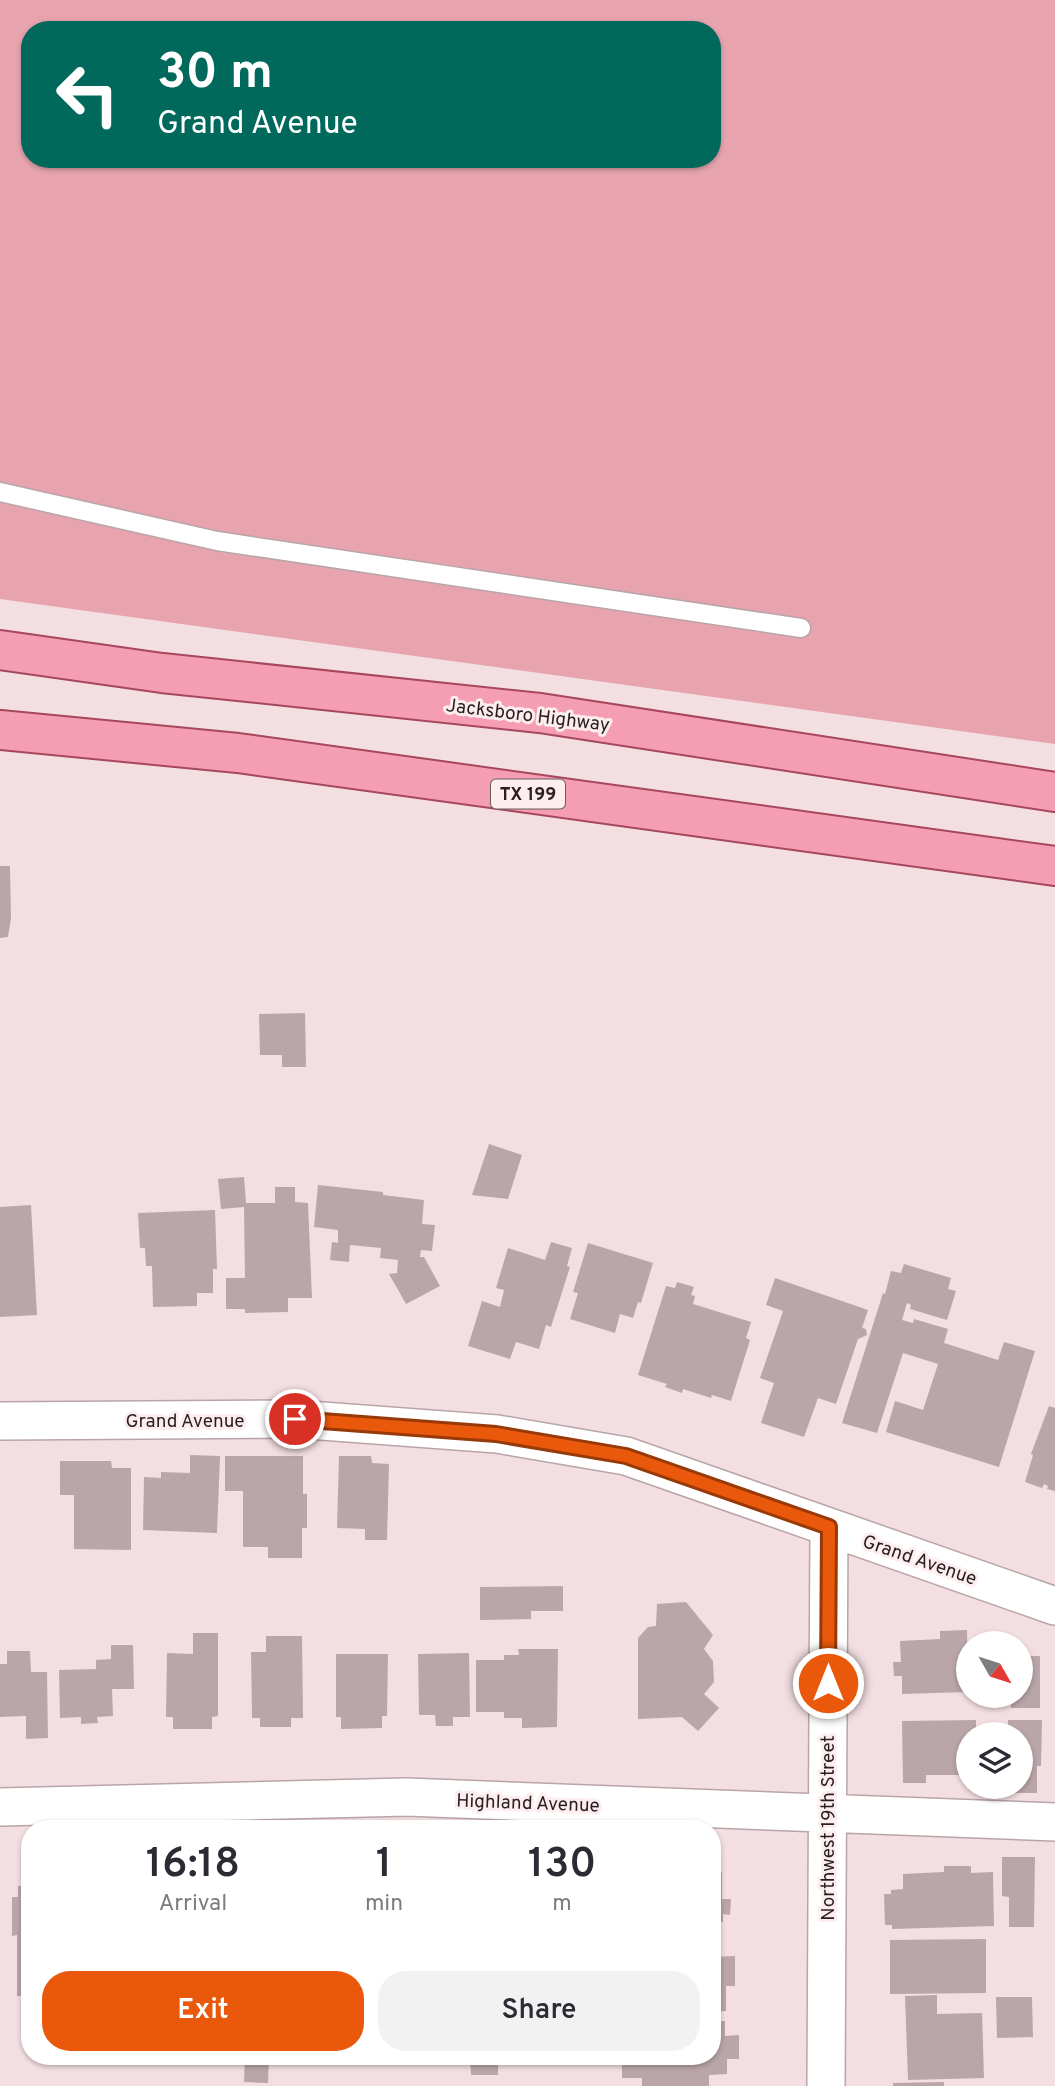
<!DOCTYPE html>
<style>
:root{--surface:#fff;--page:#f2f2f3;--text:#2b2b33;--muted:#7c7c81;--accent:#ea580c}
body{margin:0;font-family:Overpass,sans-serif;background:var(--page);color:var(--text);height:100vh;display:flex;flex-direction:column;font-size:26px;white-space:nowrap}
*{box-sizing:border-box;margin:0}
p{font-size:23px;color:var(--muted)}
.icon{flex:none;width:38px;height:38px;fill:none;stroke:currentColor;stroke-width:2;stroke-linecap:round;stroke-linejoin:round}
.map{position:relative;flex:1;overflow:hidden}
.drawer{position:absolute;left:21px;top:1820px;width:700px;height:245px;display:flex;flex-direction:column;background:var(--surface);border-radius:28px;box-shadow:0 2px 5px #0004}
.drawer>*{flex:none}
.hud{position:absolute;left:21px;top:21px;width:700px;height:147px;border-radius:28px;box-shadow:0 2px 5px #0004;background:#00695c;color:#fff;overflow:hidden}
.needle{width:46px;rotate:129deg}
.fabs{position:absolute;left:956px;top:1631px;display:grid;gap:14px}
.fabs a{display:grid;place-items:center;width:77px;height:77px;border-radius:50%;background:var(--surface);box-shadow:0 2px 5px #0004;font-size:35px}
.pin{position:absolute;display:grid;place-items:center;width:60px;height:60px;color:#fff;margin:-30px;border:4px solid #fff;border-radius:50%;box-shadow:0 2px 7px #0007}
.me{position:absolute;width:77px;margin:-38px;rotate:0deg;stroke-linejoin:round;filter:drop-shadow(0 0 5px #0008)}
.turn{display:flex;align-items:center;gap:24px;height:147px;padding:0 21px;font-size:32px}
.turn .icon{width:91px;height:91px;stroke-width:2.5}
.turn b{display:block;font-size:49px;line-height:60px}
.eta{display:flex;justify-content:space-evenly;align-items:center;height:119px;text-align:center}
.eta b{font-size:42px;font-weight:600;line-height:49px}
.cta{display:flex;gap:14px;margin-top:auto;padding:14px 21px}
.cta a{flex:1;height:80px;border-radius:28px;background:var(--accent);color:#fff;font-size:28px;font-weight:600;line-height:80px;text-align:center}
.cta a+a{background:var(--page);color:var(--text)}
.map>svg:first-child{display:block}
.green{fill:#e7a4af;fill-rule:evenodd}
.building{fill:#baa6a9}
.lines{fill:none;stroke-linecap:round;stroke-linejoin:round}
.service-casing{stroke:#b9a5a8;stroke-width:21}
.minor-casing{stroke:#b9a5a8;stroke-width:40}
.primary-casing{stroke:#a7475e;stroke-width:42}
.service{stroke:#fff;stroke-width:18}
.minor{stroke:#fff;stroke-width:37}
.primary{stroke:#f49db3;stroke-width:38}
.route-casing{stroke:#983908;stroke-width:18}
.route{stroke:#ea580c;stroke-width:12}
.labels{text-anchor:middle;stroke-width:6;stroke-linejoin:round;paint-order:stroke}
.shield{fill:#fdedef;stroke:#675d5e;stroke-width:2}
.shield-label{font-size:18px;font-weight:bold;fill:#271f20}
.street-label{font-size:19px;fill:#271f20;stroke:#fdedef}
</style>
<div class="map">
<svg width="1055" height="2086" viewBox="0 0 1055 2086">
<rect width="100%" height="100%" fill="#f3dfe1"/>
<path class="green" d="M0,0H1055V744L0,599ZM30,30H712V159H30Z"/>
<path class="building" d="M0,866H10L11,918L8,937L0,938Z
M305,1013L306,1067H282V1055H260L259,1014Z
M489,1144L522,1155L508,1199L472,1195Z
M244,1177L246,1203H275V1187H295V1202L308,1203L312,1298H288V1312L245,1313V1309H226V1278H245L244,1207L221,1209L218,1179Z
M318,1185L383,1192V1195L424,1200L422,1224L435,1225L432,1251L421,1250L420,1257H424L440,1286L406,1304L389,1274L397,1273L398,1260L380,1258L381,1248L350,1245L349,1262L330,1260L332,1242L338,1243V1230L314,1227Z
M31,1205L37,1315L0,1317V1207Z
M215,1210L217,1269H213V1293H197V1306L153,1307L152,1266H146L145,1248H140L138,1213Z
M551,1242L572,1248L567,1266L570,1267L551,1327L546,1325L539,1349L516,1342L510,1359L468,1346L482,1301L500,1307L504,1290L496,1288L508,1248L545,1260Z
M588,1243L653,1263L641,1303L638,1302L633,1318L620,1314L615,1333L570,1319L578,1293L573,1292Z
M904,1264L951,1278L948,1289L956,1291L947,1320L910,1309L911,1305L907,1303L902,1320L913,1323L914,1319L948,1329L944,1343L998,1360L1004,1342L1035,1351L999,1467L886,1432L895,1401L923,1410L938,1364L903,1353L877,1433L842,1423L883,1293L885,1294L891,1271L901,1273Z
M775,1278L868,1310L862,1328L866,1329L867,1335L858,1339L836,1404L818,1398L804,1437L761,1423L774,1383L760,1378L783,1311L766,1305Z
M677,1282L694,1287L691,1295L695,1296L693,1304L751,1322L746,1338L750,1340L731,1401L712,1395L711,1398L683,1389L682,1393L665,1387L667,1384L638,1375L666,1286L675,1288Z
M1049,1406L1055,1408V1491L1047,1489L1048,1486L1044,1484L1042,1488L1025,1482L1033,1455L1031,1454Z
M190,1455L220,1456L217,1533L143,1530L144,1477L161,1478V1472L190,1473Z
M225,1456H303V1494H307V1528H302V1558H268V1547H243V1491H225Z
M339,1456H371L372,1463L389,1464L387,1540H365V1529L337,1528Z
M60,1461H111L112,1468H131V1550L74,1549V1495H60Z
M563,1586V1611H531V1619L480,1620V1587Z
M686,1602L713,1635L704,1649L713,1661L714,1682L704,1694L719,1708L698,1731L682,1717L638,1719V1638L648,1627L656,1626L657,1604Z
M967,1630L968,1692L902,1694V1676H894L893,1662H901L900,1641L940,1639V1631Z
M193,1633H218V1716L212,1717V1729H173V1717H166L167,1653L193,1654Z
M266,1636H302L303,1718H291V1727H260V1718H252L251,1652H266Z
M111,1645H133L134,1689H112L113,1716L97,1717L98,1723L81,1724V1717L60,1718L59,1670L96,1669V1660L111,1659Z
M518,1649H558L557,1727L522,1728V1718H504V1712H476V1660H504V1655H519Z
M7,1651H30L31,1672H47L48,1738L26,1739V1716L0,1717V1664H7Z
M469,1653L470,1717H453V1726H436L435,1715H419L418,1654Z
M336,1654H388L387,1716H382V1728L341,1729V1717H336Z
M1020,1656H1040V1708H1011V1696H1020Z
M976,1720V1734H968V1775H926V1783H903L902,1721Z
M1008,1720H1042L1041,1766H1037V1793H1012V1787H1020V1734H1008Z
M1002,1857H1035L1034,1927H1009V1897L1002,1896Z
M944,1866H971V1873L993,1872L994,1926L892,1929V1925H885L884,1894H891V1890L903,1889V1874L944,1872Z
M712,1872H722V1899H731L730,1915L723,1914V1922H712Z
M18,1886H30V1996H17V1935L12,1936V1897H18Z
M986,1939V1993L890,1994V1940Z
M735,1956V1986H726V2011L712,2012V1957Z
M937,1995V2014L982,2013L984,2078L908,2080L905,1996Z
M996,1997H1032L1033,2037L997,2038Z
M712,2021H725V2036L739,2035V2059H727V2074L709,2075V2086H642V2078H622V2064H626V2056H712Z
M245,2056H269L268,2083L244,2082Z
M470,2056H498V2075H471Z
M534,2056H605V2060L535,2061Z
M944,2082V2086H893V2083Z"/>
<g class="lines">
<defs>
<path id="service" d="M0,492L217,541L801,628"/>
<path id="minor" d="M0,1421L295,1419L497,1434L626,1456L1055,1606
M0,1807L407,1797L1055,1822
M826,2086L829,1527"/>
<path id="primary" d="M0,650L162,673L540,713L1055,792
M0,730L238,753L1055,866"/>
</defs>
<use href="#service" class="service-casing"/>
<use href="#minor" class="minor-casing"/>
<use href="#primary" class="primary-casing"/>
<use href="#service" class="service"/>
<use href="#minor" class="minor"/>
<use href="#primary" class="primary"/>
</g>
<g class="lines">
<defs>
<path id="route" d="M295,1419L496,1434L626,1456L829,1527L828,1683"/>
</defs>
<use href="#route" class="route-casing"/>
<use href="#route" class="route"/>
</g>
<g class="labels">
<rect class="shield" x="491" y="779.5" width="74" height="29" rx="5"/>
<g class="shield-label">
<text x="528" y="800">TX 199</text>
</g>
<g class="street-label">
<text transform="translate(528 714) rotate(7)" y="7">Jacksboro Highway</text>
<text x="185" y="1427">Grand Avenue</text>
<text transform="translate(920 1559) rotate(19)" y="7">Grand Avenue</text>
<text transform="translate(528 1802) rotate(2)" y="7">Highland Avenue</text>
<text transform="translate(827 1828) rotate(-90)" y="7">Northwest 19th Street</text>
</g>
</g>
</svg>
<div class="fabs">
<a><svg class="needle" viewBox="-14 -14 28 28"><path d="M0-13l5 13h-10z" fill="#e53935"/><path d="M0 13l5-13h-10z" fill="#7c7c81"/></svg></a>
<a><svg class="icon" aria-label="layers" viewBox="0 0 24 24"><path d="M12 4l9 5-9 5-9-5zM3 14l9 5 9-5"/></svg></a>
</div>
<div class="pin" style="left:295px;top:1419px;background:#d93025"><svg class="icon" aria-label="arrive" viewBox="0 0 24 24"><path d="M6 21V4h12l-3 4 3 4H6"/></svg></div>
<svg class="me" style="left:828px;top:1683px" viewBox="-20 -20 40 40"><circle r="17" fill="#ea580c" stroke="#fff" stroke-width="3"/><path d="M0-11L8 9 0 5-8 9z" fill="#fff"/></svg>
<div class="hud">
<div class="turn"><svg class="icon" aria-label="left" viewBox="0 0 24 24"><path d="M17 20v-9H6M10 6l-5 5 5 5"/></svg><div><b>30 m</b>Grand Avenue</div></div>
</div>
<section class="drawer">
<div class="eta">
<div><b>16:18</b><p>Arrival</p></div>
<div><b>1</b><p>min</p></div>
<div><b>130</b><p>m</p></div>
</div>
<div class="cta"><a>Exit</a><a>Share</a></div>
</section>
</div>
